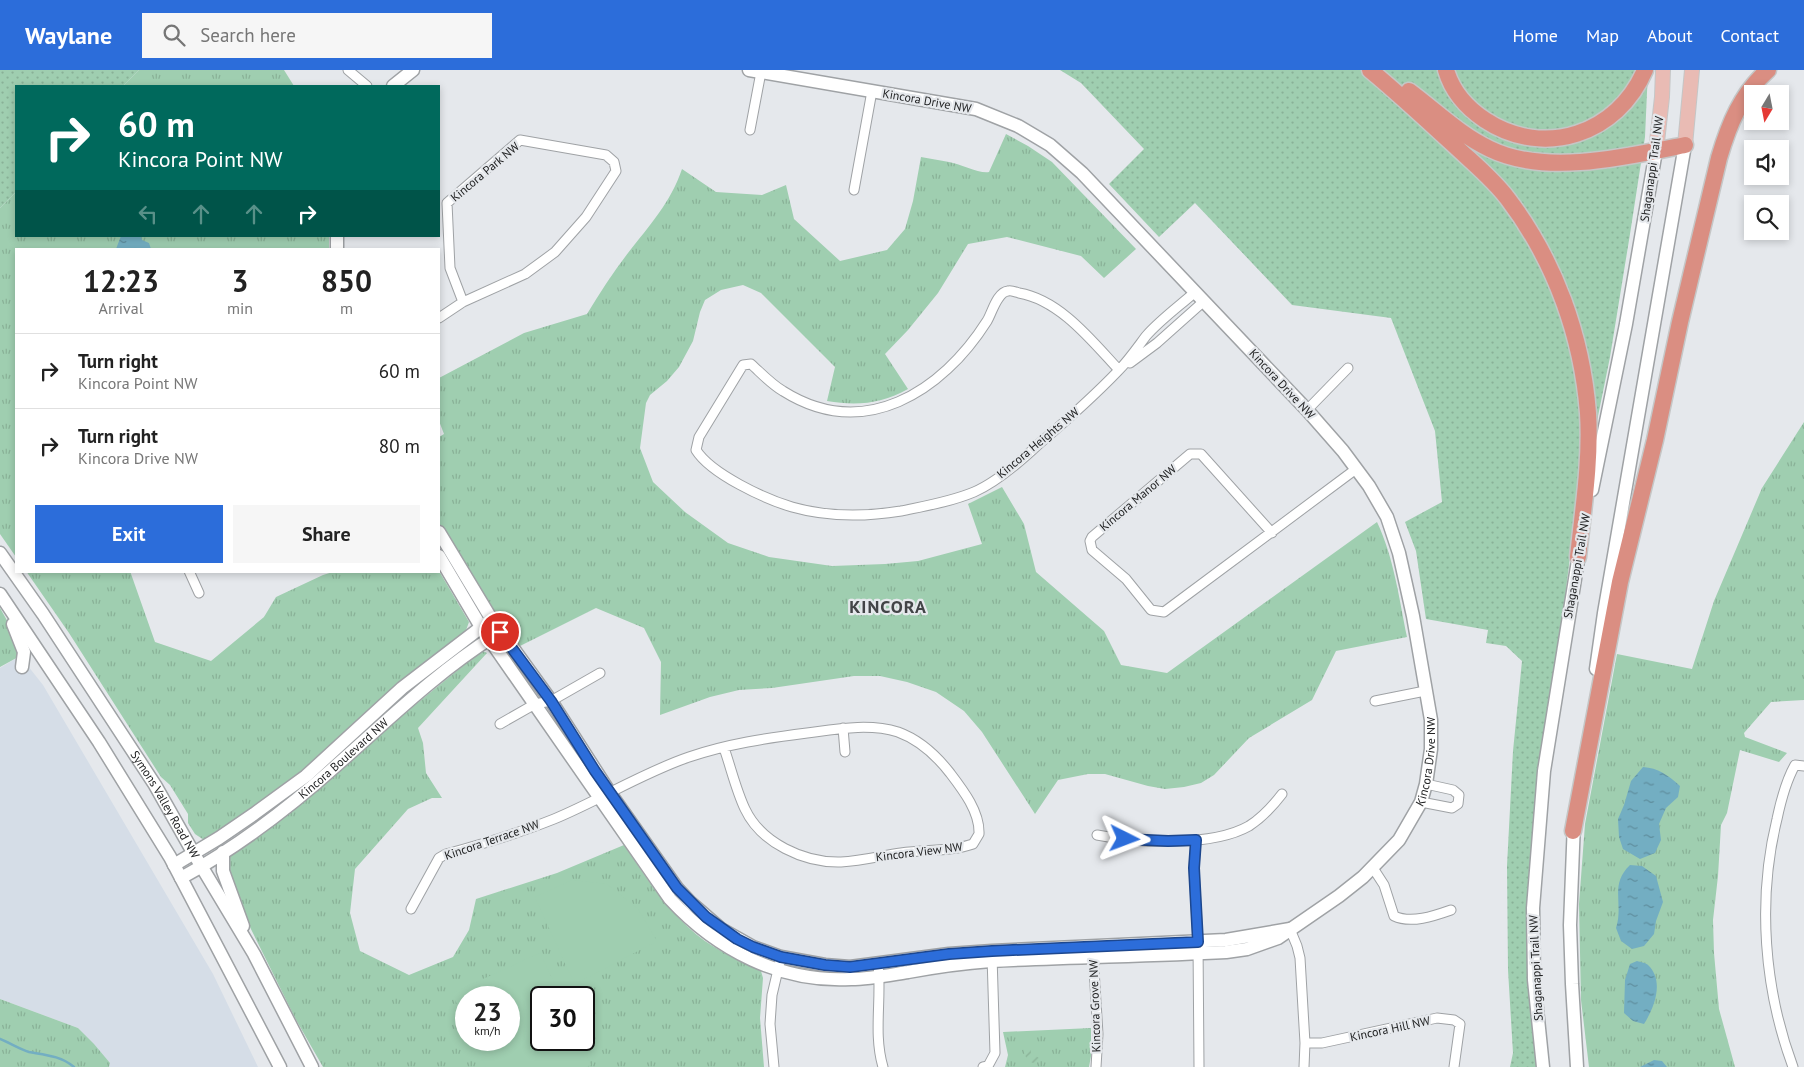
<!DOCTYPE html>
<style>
:root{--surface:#fff;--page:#f6f6f6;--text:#222;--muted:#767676;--line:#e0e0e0;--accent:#2c6dda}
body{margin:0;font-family:"PT Sans",sans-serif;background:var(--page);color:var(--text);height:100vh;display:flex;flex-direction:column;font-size:19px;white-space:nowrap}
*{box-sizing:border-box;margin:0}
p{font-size:16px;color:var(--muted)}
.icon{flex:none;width:28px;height:28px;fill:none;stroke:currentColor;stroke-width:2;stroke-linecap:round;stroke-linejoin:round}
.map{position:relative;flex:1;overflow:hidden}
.details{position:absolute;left:15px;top:178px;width:425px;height:325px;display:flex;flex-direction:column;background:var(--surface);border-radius:0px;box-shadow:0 2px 8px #0003}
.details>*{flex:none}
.banner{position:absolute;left:15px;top:15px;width:425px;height:152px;border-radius:0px;box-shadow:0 2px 8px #0003;background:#00695c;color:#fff;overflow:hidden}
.needle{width:32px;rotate:190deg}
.fabs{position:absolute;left:1744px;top:15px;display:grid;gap:10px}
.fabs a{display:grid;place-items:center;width:45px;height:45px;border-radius:0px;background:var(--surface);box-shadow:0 2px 8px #0003;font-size:25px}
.speed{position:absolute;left:455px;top:916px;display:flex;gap:10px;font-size:25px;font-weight:700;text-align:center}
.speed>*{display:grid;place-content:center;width:65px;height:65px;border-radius:50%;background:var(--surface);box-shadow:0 2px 8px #0003;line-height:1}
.speed small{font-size:12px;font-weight:400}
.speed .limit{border:2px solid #111;border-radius:8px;background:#fff;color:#111}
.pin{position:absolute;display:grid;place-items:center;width:42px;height:42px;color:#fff;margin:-21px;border:2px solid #fff;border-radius:50%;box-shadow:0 1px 5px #0007}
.me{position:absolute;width:55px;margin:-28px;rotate:93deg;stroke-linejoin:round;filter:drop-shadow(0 0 4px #0008)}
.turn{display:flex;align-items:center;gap:18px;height:105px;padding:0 20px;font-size:22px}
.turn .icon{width:65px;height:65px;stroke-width:2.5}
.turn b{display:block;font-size:35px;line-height:42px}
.lanes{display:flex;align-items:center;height:48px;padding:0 20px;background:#0003;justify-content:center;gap:25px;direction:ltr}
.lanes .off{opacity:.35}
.eta{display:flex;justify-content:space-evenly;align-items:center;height:85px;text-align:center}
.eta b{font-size:30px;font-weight:700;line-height:35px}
.primary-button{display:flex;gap:10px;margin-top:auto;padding:10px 20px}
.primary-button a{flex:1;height:58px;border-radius:0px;background:var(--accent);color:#fff;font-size:20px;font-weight:700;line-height:58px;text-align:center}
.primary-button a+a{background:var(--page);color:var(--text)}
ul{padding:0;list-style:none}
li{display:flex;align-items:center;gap:15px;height:75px;padding:0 20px;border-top:1px solid var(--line)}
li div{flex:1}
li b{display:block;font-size:19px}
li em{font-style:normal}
header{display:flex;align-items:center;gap:30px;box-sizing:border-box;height:70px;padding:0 25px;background:var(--accent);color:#fff}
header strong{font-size:24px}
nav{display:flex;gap:28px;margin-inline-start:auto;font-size:18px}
.search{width:350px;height:45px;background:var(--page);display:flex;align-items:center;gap:12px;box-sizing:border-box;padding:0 18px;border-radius:0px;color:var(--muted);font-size:19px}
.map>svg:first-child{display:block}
.built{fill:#d5dde7}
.grass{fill:url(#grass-dots)}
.park{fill:url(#park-tufts);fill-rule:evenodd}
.garden{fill:url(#garden-furrows)}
.pitch{fill:#9fceb0}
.water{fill:url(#water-ripples)}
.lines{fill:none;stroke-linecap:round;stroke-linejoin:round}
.stream{stroke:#73aec2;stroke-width:2.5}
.street-casing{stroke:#9fa2a5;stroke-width:11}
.secondary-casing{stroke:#9fa2a5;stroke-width:15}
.primary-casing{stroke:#c5c6c6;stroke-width:16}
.highway-casing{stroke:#c5c6c6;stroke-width:19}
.street{stroke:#fff;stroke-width:9}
.secondary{stroke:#fff;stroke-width:12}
.primary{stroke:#e9bbb4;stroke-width:14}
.highway{stroke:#da8e82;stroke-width:16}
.route-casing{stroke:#1d478e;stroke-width:12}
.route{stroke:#2c6dda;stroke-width:9}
.labels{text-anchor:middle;stroke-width:4.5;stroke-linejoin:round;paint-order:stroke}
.street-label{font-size:12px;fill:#212223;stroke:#e5e8ec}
.district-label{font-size:18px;font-weight:bold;letter-spacing:1px;fill:#424447;stroke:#e5e8ec}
</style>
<header>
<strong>Waylane</strong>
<div class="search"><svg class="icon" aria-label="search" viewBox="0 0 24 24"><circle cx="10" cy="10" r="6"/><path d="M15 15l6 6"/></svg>Search here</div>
<nav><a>Home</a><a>Map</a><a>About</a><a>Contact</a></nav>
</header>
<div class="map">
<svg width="1804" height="997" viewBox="0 0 1804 997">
<defs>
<pattern id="grass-dots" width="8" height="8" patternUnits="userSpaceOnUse" patternTransform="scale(1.25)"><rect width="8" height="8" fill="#9fceb0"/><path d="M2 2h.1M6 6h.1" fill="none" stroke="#89b197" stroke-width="1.8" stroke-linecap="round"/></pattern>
<pattern id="park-tufts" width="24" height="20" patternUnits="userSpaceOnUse" patternTransform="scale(1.25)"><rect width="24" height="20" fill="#9fceb0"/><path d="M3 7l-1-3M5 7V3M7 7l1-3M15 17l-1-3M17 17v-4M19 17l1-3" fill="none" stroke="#89b197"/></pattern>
<pattern id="garden-furrows" width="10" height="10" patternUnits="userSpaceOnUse" patternTransform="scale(1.25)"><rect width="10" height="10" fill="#9fceb0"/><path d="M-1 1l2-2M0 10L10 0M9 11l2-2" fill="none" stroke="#89b197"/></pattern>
<pattern id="water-ripples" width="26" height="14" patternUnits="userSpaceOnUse" patternTransform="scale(1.25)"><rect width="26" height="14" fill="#73aec2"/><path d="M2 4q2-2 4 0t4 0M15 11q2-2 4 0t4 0" fill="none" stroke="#5e8d9d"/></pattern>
</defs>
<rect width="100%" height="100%" fill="#e5e8ec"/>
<path class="built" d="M20,586L43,615L213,904L258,997H109L110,993L78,958L0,929V598Z"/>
<path class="grass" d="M0,0H139L123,16H16V122L0,138Z
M1060,0H1648L1645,67L1630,164L1610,287L1571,479L1559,575L1535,726L1531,802L1538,997H1510L1513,983L1508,900L1507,796L1513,681L1522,591L1506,576L1486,573L1488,560L1426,549L1416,481L1405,452L1442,432L1435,361L1391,248L1292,235L1195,133L1159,167L1109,114L1144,79L1081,13Z"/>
<path class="park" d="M139,0H284L294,16H123Z
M1006,64L1028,76L1052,92L1136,179L1104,208L1081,186L1007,167L968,174L938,223L908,260L885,284L908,319C882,334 856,336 827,331L835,297L761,223L743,215L721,220L705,230L700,242L693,271L679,297L667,311L650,325L646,333L640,378L653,412L685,442L728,473L769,487L832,496L885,494L918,491L982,474L968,434L1002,417L1024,454L1036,502L1104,561L1121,595L1167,603L1377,452C1394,488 1399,528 1407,567L1336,581L1312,630L1249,668L1214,705L1201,713L1184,717L1165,719L1148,716L1105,704H1088L1058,710L1035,744L982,662L964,641L936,622L907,612L880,606H854L772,618L739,620L710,627L660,645L661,592L644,558L596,538L518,577L454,482L439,455V367L444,364L439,351V308L524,263L587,244C600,223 613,202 628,183C649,156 671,132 682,99L716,122L762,125L786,115L794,149L840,191L887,180L905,159L913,131L921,87C930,89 940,90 949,92C960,94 980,104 989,102Z
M16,122V166H329V179H16V487L0,464V138Z
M1804,352V630L1771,632L1744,663L1745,667L1787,683L1779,692L1740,680L1727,743L1721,755L1718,806L1713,850L1714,883L1719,939L1735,997H1589L1581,930L1579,834L1585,754L1617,584L1692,599L1714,531L1762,418Z
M26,501H130L155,572L211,591L264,547L276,527L323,505L336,501H439L469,552L465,563L283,719L228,760L204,770L195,764L188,753V744L170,715L161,707L69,563Z
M0,538L13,561L20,586L0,597Z
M483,581L487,583L418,658L423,673L426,703L442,728H432L408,739L355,799L350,843L360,881L409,905L453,887L469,860L476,829L557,803L624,775C644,804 662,833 688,857C709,877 735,889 761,901L763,908L760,948L764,997H323L295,948L238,833L227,797L229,786L480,582ZM466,928H509V970H466ZM541,928H584V970H541Z
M0,929L78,958L94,974L110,993L109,997H0Z
M1091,958V986L1089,997H1005L1008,985L1003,962Z"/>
<path class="garden" d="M1030,976L1031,983L1039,988L1036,994C1028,992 1024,987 1024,978Z"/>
<path class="pitch" d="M572,810L607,814L638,839L657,871L579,912L572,909L535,827Z
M540,883L561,927L541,928V970H580L591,995L586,997H486L474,970H509V928H466V954L452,923Z"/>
<path class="water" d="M121,166H141L142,170L149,173L151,179H116Z
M1643,697C1658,698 1668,705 1680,716L1678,727L1666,738L1659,754L1661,770L1655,783L1640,789L1623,779L1619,767L1618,749L1624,735L1631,711Z
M1630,795L1642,796L1656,806L1663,832L1656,851L1654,864L1644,876L1632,879L1621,871L1616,858C1624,833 1609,815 1630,795Z
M1637,891C1641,892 1646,893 1648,895C1665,911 1654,938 1644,954L1633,951L1624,943L1625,910L1630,894Z
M1654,990L1662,991L1667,997H1640Z"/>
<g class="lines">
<path class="stream" d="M0,969C10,973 19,979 29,982C46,985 61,986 74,997"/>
<defs>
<path id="street" d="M348,0L367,16
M750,60L761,2
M854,120L872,21
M439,248L463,232L525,204L555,182L586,147L616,101L614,92L606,85L520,70L447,133L450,198L463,232
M1130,293L1157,273L1203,232
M1119,300C1092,271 1060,230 1019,223C1016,222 1011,220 1008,221C997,222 992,243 987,251C942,322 864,372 783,321C771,314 761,303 751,294L743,295L699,367L696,380C711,404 765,429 792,437C827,447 864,447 901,441C925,436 950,432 974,422C997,412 1022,390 1040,373C1067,350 1093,327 1118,301C1128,291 1137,278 1146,266C1160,250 1178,237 1194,223
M1307,340L1348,298
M1272,463L1201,384H1190L1092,467L1090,471L1092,480L1126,509L1151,540L1164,542L1356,399
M189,501L199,523
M1375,631L1425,621
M500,654L535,634L551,631L600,603
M843,658L845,682
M1421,732L1452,738L1458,734L1459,725L1453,720L1426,714
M1097,765C1138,773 1212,777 1249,756C1263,747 1272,737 1282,724
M1196,770L1194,798L1198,872L1199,997
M1373,798L1384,815L1394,846C1411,854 1434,846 1451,840
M411,839L439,788L446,784C483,774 519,763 554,749C600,730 642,703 689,687C727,674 767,668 807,663C837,659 869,653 898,662C920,670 936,685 950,703C963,720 980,742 979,764L973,774C950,782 925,779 901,783C881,786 861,791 841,792C804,793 761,773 745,739C736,720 731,698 724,678
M1290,859L1297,876L1300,888L1305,973L1304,997
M1093,883L1098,964L1096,997
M878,894C882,929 873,963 883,997
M1305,973H1322L1437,948L1454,950L1460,954L1454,997
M774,997L770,954L772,925L781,887
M983,997L988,996L995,983L992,886
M1793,997C1764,919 1757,830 1777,749C1781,730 1786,711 1795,695L1804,696"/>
<g id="secondary">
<path d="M393,16L413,0"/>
<path d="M337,166V179"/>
<path d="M1592,420L1626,254L1656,81"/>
<path d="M439,462L489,545L551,631L610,723L677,818L691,833L721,859L753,877L781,887L825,895L850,897L949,884L992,881L1226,870L1290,859"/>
<path id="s1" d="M0,483L43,544L155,715L194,784L254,884L312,997"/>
<path id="s2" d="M439,486L481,557L670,829C717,880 781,913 851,909C870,909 889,905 908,902C935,897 963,893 991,891C1069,887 1148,886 1226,882L1247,879L1278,868L1339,826L1363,807L1399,770L1421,732L1426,714L1431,679V650L1413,546L1399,483L1387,447L1369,416L1343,381L1307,340L1082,103L1050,75L1018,56L976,39L749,0"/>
<path d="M0,524L99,672L170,787L280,997"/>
<path d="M13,554L24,582L22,597"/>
<path d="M1596,599L1604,543L1685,75"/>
<path d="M1574,752L1570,855L1572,914L1577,997"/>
<path d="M223,782V801L243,856"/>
<path d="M174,795L219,768L254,744L306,706L402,618L488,552"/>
<path id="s3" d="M181,808C238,777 290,737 338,694C389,649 437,602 494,566"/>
<path d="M1543,997L1534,910L1533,838L1544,701L1580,478"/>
</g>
<path id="primary" d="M1685,75L1692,0
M1656,81L1662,27L1663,0"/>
<path id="highway" d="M1370,0C1399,24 1427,50 1455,76C1473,93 1493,109 1508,129C1555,191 1582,266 1588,343C1591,391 1583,439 1578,487
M1446,0C1452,21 1467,38 1485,50C1544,89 1618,64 1645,0
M1409,21C1436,41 1460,65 1490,79C1545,106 1626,87 1685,75
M1573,761L1620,512L1655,370L1680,252L1719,88C1729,54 1741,24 1768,0"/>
</defs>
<use href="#street" class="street-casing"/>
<use href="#secondary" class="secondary-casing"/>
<use href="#primary" class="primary-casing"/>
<use href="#highway" class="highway-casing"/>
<use href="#street" class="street"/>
<use href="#secondary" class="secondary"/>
<use href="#primary" class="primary"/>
<use href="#highway" class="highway"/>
</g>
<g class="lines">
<defs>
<path id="route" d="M500,562L551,631L595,701L677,818L706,847L737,869L753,877L781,887L825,895L850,897L949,884L992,881L1198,872L1194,798L1196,770L1168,771L1125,769"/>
</defs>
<use href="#route" class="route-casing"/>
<use href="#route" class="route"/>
</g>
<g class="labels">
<g class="street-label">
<text transform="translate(927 31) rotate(10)" y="4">Kincora Drive NW</text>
<text transform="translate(1652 99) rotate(-82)" y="4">Shaganappi Trail NW</text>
<text transform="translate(485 102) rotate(-40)" y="4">Kincora Park NW</text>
<text transform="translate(1282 314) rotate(47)" y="4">Kincora Drive NW</text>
<text transform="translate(1038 373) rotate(-40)" y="4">Kincora Heights NW</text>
<text transform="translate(1138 428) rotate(-40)" y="4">Kincora Manor NW</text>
<text transform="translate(1577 496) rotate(-80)" y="4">Shaganappi Trail NW</text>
<text dy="4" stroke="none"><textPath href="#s3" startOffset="202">Kincora Boulevard NW</textPath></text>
<text dy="4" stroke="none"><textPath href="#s2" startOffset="1290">Kincora Drive NW</textPath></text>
<text dy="4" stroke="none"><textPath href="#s1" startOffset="301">Symons Valley Road NW</textPath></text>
<text transform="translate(492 770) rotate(-19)" y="4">Kincora Terrace NW</text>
<text transform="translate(919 782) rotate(-7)" y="4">Kincora View NW</text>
<text transform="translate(1536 898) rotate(-93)" y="4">Shaganappi Trail NW</text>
<text transform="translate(1095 936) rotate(-92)" y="4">Kincora Grove NW</text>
<text transform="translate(1390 959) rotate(-12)" y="4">Kincora Hill NW</text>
</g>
<g class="district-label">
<text x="888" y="543">KINCORA</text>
</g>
</g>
</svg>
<div class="fabs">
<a><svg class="needle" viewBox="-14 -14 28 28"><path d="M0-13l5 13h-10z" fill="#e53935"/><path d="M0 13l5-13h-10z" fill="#767676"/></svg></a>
<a><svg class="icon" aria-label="sound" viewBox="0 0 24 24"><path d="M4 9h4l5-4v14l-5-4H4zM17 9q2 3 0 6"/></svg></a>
<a><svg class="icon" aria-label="search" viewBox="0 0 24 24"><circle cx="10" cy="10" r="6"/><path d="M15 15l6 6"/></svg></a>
</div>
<div class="speed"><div>23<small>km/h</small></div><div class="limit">30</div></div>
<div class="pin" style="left:500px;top:562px;background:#d93025"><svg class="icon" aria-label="arrive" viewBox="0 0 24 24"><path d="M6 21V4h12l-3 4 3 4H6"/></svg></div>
<svg class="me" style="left:1125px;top:769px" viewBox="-20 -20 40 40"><path d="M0-17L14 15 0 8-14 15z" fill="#2c6dda" stroke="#fff" stroke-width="4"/></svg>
<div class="banner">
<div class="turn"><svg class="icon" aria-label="right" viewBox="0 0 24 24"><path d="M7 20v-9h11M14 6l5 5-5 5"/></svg><div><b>60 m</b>Kincora Point NW</div></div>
<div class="lanes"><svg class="icon off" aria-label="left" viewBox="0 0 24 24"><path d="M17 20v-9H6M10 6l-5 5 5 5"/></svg><svg class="icon off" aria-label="ahead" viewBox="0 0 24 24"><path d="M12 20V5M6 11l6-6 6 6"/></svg><svg class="icon off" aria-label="ahead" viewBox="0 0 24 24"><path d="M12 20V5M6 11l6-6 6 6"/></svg><svg class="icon" aria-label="right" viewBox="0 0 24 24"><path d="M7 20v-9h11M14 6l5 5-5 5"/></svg></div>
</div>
<section class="details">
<div class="eta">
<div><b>12:23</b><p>Arrival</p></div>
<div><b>3</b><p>min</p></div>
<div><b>850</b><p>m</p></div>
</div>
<ul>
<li><svg class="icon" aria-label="right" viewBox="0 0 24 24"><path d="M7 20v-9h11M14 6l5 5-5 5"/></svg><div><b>Turn right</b><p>Kincora Point NW</p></div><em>60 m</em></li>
<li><svg class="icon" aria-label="right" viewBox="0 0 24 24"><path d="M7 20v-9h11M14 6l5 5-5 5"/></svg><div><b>Turn right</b><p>Kincora Drive NW</p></div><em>80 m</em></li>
</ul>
<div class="primary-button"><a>Exit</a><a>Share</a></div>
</section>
</div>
